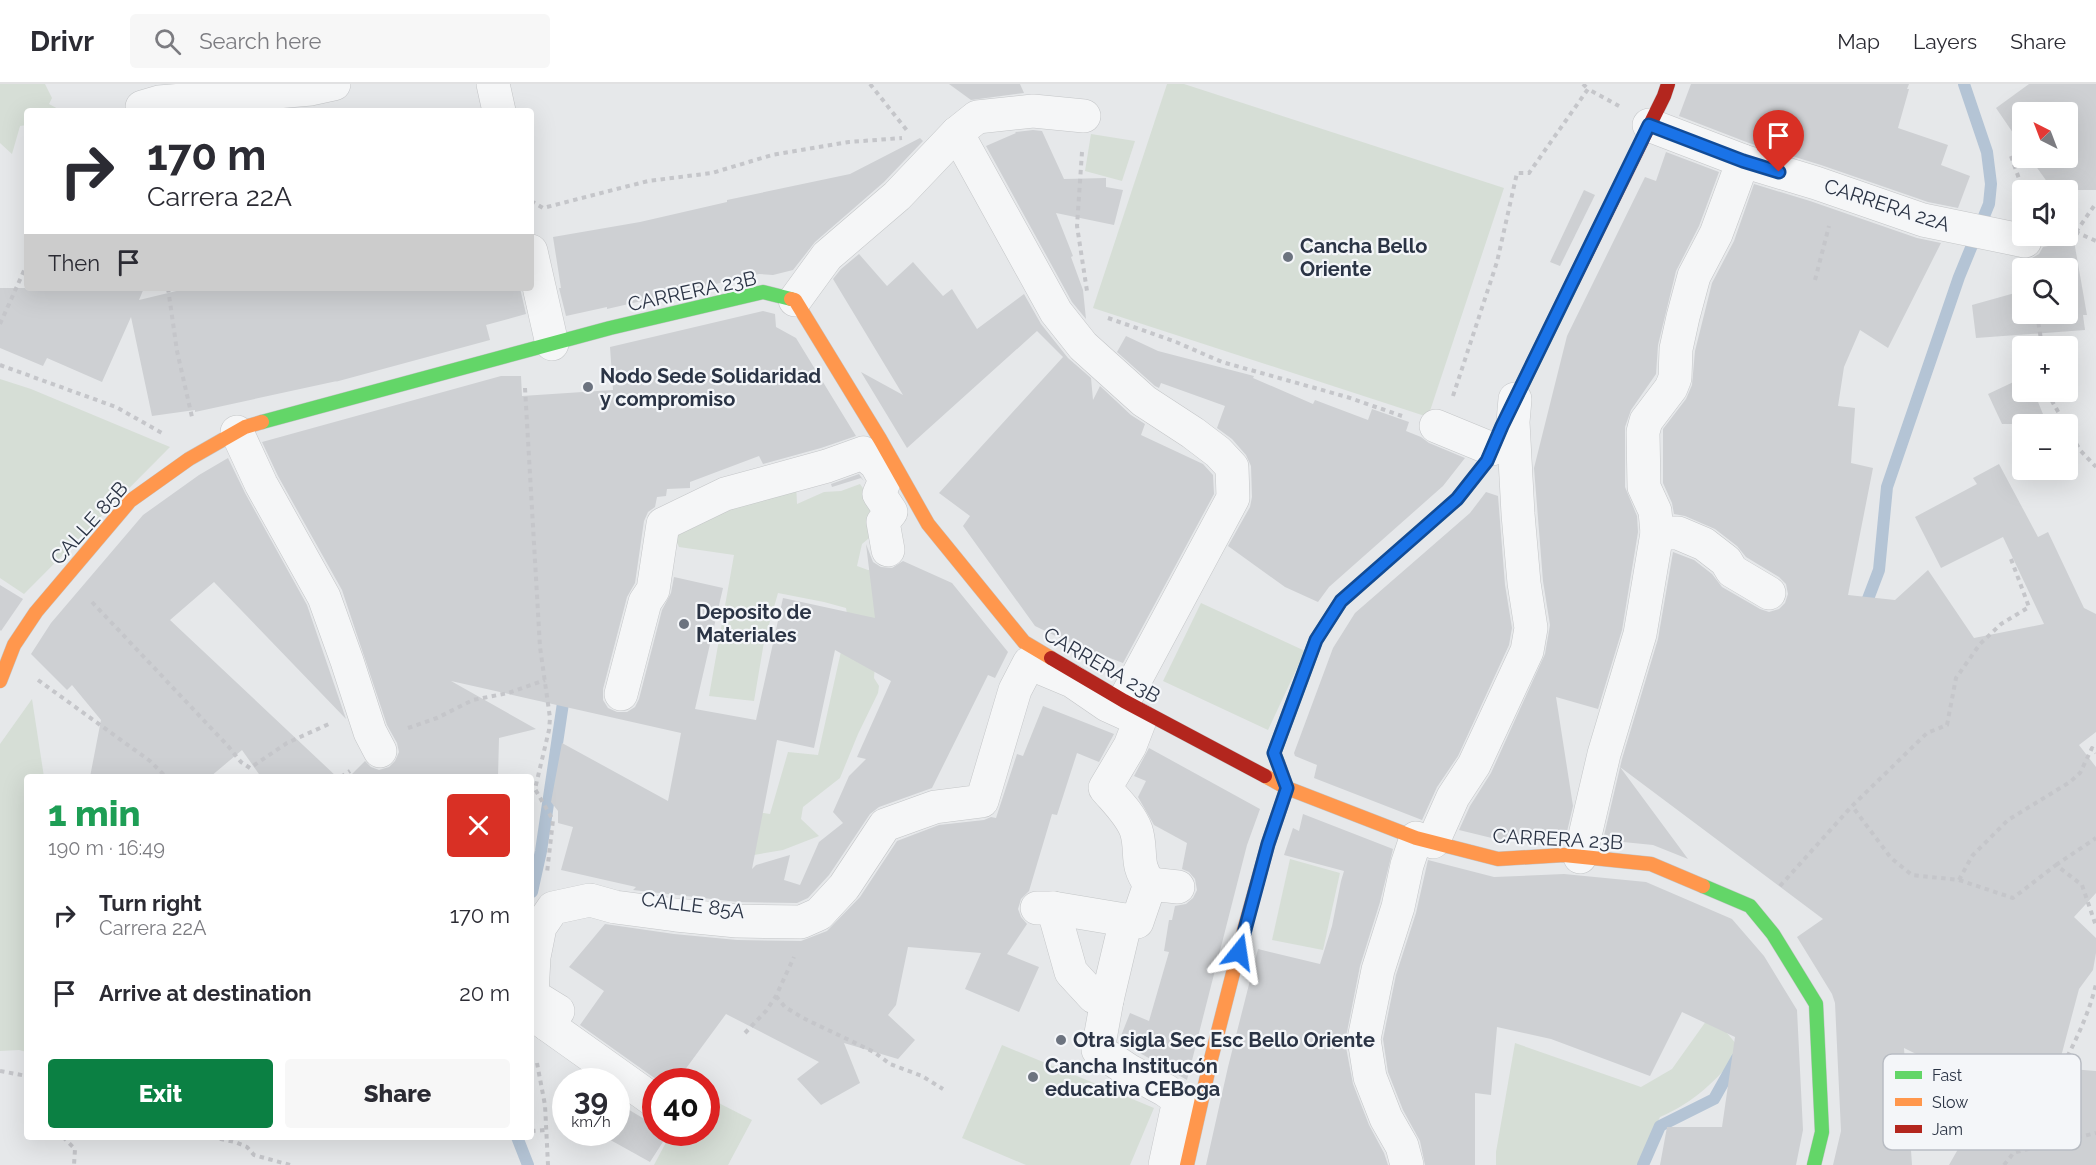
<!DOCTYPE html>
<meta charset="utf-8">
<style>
body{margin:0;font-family:Raleway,sans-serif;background:#f7f7f7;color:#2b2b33;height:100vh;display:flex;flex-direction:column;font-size:22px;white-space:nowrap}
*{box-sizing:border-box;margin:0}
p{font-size:20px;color:#7c7c81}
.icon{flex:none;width:33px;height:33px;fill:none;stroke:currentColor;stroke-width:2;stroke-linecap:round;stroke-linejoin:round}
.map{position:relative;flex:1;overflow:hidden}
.sheet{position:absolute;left:24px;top:690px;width:510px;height:366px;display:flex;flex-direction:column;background:#fff;border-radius:6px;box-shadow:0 6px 24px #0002}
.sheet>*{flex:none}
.top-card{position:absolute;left:24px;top:24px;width:510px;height:183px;border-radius:6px;box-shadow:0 6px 24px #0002;background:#fff;color:#2b2b33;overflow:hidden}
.needle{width:39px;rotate:318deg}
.controls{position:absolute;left:2012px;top:18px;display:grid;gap:12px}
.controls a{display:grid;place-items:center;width:66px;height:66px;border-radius:6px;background:#fff;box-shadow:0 6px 24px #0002;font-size:30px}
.speed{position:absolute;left:552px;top:984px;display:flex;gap:12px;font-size:30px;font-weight:700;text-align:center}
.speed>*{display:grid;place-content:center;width:78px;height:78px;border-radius:50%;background:#fff;box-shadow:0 6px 24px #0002;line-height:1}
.speed small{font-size:15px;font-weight:400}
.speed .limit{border:9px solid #d22;background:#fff;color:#111}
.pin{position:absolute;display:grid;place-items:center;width:51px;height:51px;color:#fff;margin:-62px -26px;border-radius:50% 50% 50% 0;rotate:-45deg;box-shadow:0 0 6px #0007}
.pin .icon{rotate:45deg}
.me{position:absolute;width:66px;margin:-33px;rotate:15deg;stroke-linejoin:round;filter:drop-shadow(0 0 4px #0008)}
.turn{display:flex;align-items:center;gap:21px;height:126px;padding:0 24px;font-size:27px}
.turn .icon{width:78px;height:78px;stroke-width:2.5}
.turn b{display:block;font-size:42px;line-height:51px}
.then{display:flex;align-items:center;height:57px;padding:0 24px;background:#0003;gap:12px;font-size:22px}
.round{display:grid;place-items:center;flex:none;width:63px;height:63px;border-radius:6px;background:#f7f7f7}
.head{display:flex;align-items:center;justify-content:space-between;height:102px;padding:0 24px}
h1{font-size:36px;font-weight:800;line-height:45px;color:#1e9e55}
.cta{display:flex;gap:12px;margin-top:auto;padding:12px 24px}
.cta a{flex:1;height:69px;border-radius:6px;background:#0b8043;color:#fff;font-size:24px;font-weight:800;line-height:69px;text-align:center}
.cta a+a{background:#f7f7f7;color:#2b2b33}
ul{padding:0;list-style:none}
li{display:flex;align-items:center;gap:18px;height:78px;padding:0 24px}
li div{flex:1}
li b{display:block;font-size:22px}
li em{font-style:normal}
header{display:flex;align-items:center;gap:36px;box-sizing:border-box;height:84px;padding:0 30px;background:#fff;border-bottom:2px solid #e1e1e2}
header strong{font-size:28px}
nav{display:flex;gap:33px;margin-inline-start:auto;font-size:21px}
.search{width:420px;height:54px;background:#f7f7f7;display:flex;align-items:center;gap:15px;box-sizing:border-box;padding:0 21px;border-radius:6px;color:#7c7c81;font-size:22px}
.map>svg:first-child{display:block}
</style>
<header>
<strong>Drivr</strong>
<div class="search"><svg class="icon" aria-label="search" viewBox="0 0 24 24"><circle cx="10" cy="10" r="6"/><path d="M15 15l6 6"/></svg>Search here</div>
<nav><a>Map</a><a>Layers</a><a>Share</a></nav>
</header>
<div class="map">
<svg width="2096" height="1081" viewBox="0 0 2096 1081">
<rect width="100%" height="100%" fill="#e6e8ea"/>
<g fill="#d6ded6">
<polygon points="0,0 45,0 52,14 49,20 62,27 27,27 27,41 20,42 12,70 0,59"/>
<polygon points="1167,0 1184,0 1504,104 1428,333 1093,224"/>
<polygon points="1091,50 1135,57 1122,97 1085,87"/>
<polygon points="0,295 31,305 170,363 24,510 0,494"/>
<polygon points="796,398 797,420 824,408 841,407 860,400 877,424 875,449 862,460 857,482 868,486 882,486 874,594 879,602 878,609 858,650 840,694 803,723 801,735 819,752 783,766 754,771 735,725 770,730 788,668 818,671 848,536 846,524 824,518 778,509 764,558 754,617 709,612 734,471 679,463 670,444"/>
<polygon points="1201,519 1305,567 1268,646 1163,597"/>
<polygon points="32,615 44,693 27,693 27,968 19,966 0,967 0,660"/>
<polygon points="1290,775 1340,789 1323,866 1272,856"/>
<path d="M 1709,933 L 1722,943 L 1742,967 C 1715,996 1697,1017 1660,1033 L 1638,1081 L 1496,1081 L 1496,1068 L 1515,959 L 1641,1003 L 1672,985 Z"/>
<polygon points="1002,961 1154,1024 1130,1081 1026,1081 962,1054"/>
<polygon points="707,1013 752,1036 728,1081 654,1081 671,1049 706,1048"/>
</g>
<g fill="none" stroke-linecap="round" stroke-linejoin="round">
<g stroke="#b4c4d5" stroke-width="12">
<polyline points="1863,528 1879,486 1887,403 1959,193 1989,120 1991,100 1987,68 1964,0"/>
<polyline points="532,808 541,767 563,619 562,608"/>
<polyline points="517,1053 528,1081"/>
<polyline points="1643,1081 1660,1042 1714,1015 1737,974"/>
</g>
</g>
<g fill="#ced0d3" fill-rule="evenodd">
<polygon points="949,0 1020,0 1024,9 971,16"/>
<polygon points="1691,0 1909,0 1907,5 1909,5 1898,44 1948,61 1941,81 1970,92 1958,124 1928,118 1821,81 1749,59 1679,32"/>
<polygon points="2029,0 2096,0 2096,106 2053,106 2030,74 2067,74 2067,28 2022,28 2022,62 1996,24"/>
<polygon points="1033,46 1042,47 1064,95 1106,94 1106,103 1123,106 1114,141 1056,129 1073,172 1071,173 1083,206 1086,235 1072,218 986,62 1016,49 1015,48"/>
<polygon points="920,54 923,57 884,98 815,158 793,186 773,191 759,190 607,225 607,223 566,232 559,204 561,204 553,153 640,138 727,118 727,116 850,90"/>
<polygon points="1666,68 1719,88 1699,142 1676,187 1658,261 1656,290 1631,326 1625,343 1625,403 1637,432 1638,448 1622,546 1598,625 1556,613 1573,722 1566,752 1500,756 1459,746 1470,722 1491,689 1545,570 1550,541 1543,497 1534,384 1567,252 1645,93 1656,97"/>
<polygon points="1754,100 1810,117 1917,154 1941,159 1888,264 1860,246 1844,283 1838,322 1855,324 1851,379 1873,384 1848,511 1895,516 1928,486 1974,554 2044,540 2003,453 1941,484 1915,433 1977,400 1973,394 1999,380 2038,453 2048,448 2084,524 2096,530 2096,648 2079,661 2096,683 2096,809 2074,833 2096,854 2096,869 2093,886 2079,905 2058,984 2096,987 2096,1081 1949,1081 1991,1007 1904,964 1912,1081 1833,1081 1841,1047 1835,919 1832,910 1797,853 1823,835 1620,683 1688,775 1653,761 1603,756 1622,675 1658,555 1673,468 1694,476 1712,490 1722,503 1760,525 1769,528 1779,525 1785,519 1788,510 1786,500 1779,493 1746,473 1737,462 1715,445 1685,432 1674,430 1672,419 1663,399 1663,345 1686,315 1692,301 1695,267 1712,199 1734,157"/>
<polygon points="1584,106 1595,111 1560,182 1550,178"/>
<polygon points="2074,157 2087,231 2083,231 2085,246 1976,254 1972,221 2022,207 2022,230 2067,230 2067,184 2033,184 2032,174 2039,170 2043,163"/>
<polygon points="859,170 887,202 913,178 943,212 952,205 977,245 1024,210 1041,240 1068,274 1091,294 1093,316 1100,302 1131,331 1145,340 1141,351 1203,380 1213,391 1214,410 1123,579 1068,558 1035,542 963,442 970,432 939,409 1063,273 1037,247 907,364 861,288 903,311 833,195 841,185"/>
<polygon points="0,204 144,204 139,216 189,204 520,204 526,230 486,241 490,256 335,298 337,297 195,328 195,326 152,332 131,233 102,298 47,274 43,282 0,264"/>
<path d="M 763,227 L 775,230 L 776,243 L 796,254 L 856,352 L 821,364 L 763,380 L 759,372 L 690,398 L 690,404 L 667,405 L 666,412 L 657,413 L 655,423 L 648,428 L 644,437 L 635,499 L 627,513 L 603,605 L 603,616 L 608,624 L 617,628 L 627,628 L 635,623 L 639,615 L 662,526 L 671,509 L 674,493 L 723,504 L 695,625 L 756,636 L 783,514 L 875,534 L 866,460 L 873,478 L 881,483 L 892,484 L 903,477 L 952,499 L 1008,568 L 995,594 L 988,591 L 932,704 L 879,723 L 870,730 L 829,791 L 808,814 L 797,819 L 738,818 L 633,806 L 636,803 L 561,786 L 573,743 L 558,739 L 558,727 L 551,718 L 562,659 L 668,717 L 681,649 L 451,597 L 536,645 L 499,654 L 498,693 L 349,693 L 365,677 L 371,683 L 379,686 L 389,683 L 395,677 L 399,668 L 397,659 L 387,641 L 342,506 L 278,392 L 262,358 L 501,292 L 521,292 L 522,312 L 613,306 L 610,263 ZM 835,566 L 891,597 L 857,673 L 866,675 L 849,692 L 833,728 L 843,739 L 819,758 L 800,801 L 784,796 L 790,771 L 756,781 L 752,785 L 777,656 L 814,664 Z"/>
<polygon points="1126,252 1158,267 1254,292 1253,294 1313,320 1315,316 1368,336 1372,325 1409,338 1406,347 1421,353 1429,359 1465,374 1443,402 1329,503 1318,518 1285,503 1228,462 1250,423 1252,413 1251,382 1246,371 1232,355 1217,344 1225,322 1161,299 1159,304 1155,302 1117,268"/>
<polygon points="2022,294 2022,308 2034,308 2047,340 2002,340 1988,310"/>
<polygon points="228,374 245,409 307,521 346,635 214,498 170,536 337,693 261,693 242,666 210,693 90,693 101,636 72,601 67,606 31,570 51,539 143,431 199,391"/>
<polygon points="859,390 864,397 861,394 832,403 831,400"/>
<polygon points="1486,408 1498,412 1505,501 1512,544 1509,561 1458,672 1437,703 1422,736 1314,694 1317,681 1295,672 1294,669 1333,564 1355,529 1470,429"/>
<polygon points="0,501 23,515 1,547 0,546"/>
<polygon points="1043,622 1114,650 1099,678 1077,669 1057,731 1052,730 1029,807 1021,815 1018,825 1021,833 1027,840 1007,870 1039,883 1019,928 965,905 981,869 908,863 896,921 888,931 915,956 898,975 844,959 860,999 821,1021 797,995 819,978 726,930 676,998 660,998 580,941 604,907 569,883 605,840 674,850 737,856 801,857 827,847 860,813 897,757 939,741 984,736 991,733 996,734 1017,670 1023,672"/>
<polygon points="1149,664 1260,725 1247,761 1187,996 1119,957 1130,929 1149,937 1169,868 1164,867 1169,836 1172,836 1175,822 1186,820 1193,814 1197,806 1195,795 1189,788 1182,785 1187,759 1154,741 1138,713 1146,697 1134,692"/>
<polygon points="1303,730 1393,765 1380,818 1360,882 1345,958 1353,1000 1369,1041 1384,1069 1388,1081 1206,1081 1228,983 1258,865 1320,880 1332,842 1341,797 1344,787 1284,771 1293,744 1299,747"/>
<polygon points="1428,776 1494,793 1564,790 1646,798 1732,835 1764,872 1797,926 1803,1046 1796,1081 1660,1081 1667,1043 1722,1043 1735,953 1682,928 1650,992 1551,955 1497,943 1491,1011 1475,1009 1475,1081 1425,1081 1420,1057 1403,1026 1388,988 1383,955 1396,891 1416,829"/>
<polygon points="580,987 595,998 573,998"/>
<polygon points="566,1011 566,1032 557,1027"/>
<polygon points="616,1018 656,1042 656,1048 668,1050 650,1078 596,1048 616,1048"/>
</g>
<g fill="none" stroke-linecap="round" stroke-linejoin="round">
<defs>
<g id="street">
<polyline points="493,0 499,27"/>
<polyline points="142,23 159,18 311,5 334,0"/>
<polyline points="1649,41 1743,77 1816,99 1923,136 2025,157"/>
<polyline points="957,49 1056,228 1083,262 1144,317 1193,349 1218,368 1232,383 1233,414 1124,617"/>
<polyline points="531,167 552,260"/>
<polyline points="795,216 827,172 897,112 957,49 977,33 1033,27 1084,32"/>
<polyline points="1436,342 1492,365"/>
<polyline points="237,348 261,400 324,513 347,577 370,648 380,667"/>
<polyline points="1657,449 1655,427 1644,403 1643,348 1646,337 1671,304 1675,294 1676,265 1683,233 1694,192 1716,150 1743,77"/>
<polyline points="621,610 645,518 653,506 663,440 725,410 827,382 863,369 876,380 885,396 879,410 891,428 883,438 888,466"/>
<polyline points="1433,758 1453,713 1474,681 1527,567 1531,544 1524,499 1518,430 1513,338 1515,315"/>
<polyline points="1580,773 1604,670 1640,550 1657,449 1678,449 1704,460 1726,477 1732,487 1769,509"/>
<polyline points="1037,824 1053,824 1137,838 1150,800 1178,803"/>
<polyline points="1053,824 1071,888 1094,913 1107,916 1126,836"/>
<polyline points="1107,916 1098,966 1128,986 1165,1006 1179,1016 1165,1081"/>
<polyline points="531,929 656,1018"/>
<path d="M 548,941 L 558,927 L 532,911 L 534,873 L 540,843 L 553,824 L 590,816 L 615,823 L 676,831 L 737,837 L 801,838 L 819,830 L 844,803 L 885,741 L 935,723 L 982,717 L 1015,606 L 1029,579 L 1072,597 L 1107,621 L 1140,636 L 1130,662 L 1105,704 C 1116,717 1130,730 1136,746 C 1143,767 1134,780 1150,800"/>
<polyline points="1407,1081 1402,1062 1386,1034 1370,993 1364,955 1378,886 1398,823 1407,781 1416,754"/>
</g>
<g id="fast">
<polyline points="262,338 610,244 763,208 791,215"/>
<polyline points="1278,679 1274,669 1316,556 1341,517 1457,415 1487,377 1502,342 1573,197"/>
<polyline points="1703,802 1750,822 1773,850 1816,920 1822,1048 1814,1081"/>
</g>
<g id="slow">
<polyline points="791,215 795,216 880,355 928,440 1024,558 1051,574"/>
<polyline points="0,597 14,561 36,528 130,417 189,375 245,343 262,338"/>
<polyline points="1265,692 1287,704 1416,754 1498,775 1564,771 1651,780 1703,802"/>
<polyline points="1187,1081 1210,979 1244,846 1268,760 1287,704 1278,679"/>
</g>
<g id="jam">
<polyline points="1573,197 1664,12 1668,0"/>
<polyline points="1051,574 1124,617 1265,692"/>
</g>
</defs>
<use href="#street" stroke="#c4c6c8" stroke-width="34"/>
<use href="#fast" stroke="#c4c6c8" stroke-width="15"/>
<use href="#slow" stroke="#c4c6c8" stroke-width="15"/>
<use href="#jam" stroke="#c4c6c8" stroke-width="15"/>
<g stroke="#c5c6ca" stroke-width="4" stroke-dasharray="4.5 4.5" stroke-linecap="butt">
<polyline points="870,0 909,49"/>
<polyline points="1583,0 1588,5"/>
<polyline points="1082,68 1077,142 1087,207"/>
<polyline points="2011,72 2023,106"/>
<polyline points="531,117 543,124 648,97 712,89 772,71 849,58 902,54"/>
<polyline points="2067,144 2096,157"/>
<polyline points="2076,148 2096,119"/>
<polyline points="1815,196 1829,142"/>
<polyline points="168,204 177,267 192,333"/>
<polyline points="2037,230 2042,262"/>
<polyline points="1108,234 1176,258 1222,278 1347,313 1402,332"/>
<polyline points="0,240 27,180"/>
<polyline points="0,281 116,323 162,349"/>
<polyline points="525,304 540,563 550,634 549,646 535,705 553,736 547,789"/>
<polyline points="2048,308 2052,317 2065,340"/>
<polyline points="1453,312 1497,178 1517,89 1529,89 1588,5 1619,22"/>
<polyline points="2067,344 2080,366 2096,383"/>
<polyline points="2011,475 2029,523 2001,540 1980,560 1956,594 1947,641 1927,649 1852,722 1891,774 1912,791 1959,796 2013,814 2056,781 2082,801 2096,842"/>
<polyline points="92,518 228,662 241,678 250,684 287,659 331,639"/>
<polyline points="38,596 150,677 166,693"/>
<polyline points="408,644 437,634 473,616 508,609 545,596"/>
<polyline points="341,693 350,687"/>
<polyline points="2056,781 2096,754"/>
<polyline points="1959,796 1972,772 2008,736 2070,698 2080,689 2092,664 2096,669"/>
<polyline points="1780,802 1852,722"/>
<polyline points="776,912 785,923 803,934 874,968 890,980 922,992 943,1005"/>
<polyline points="745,949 766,927 776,912 794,873"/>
<polyline points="537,979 545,1021 548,1081"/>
<polyline points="0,987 27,992"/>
<polyline points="531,1047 546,1046"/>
<polyline points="63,1053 75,1065 74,1081"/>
<polyline points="211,1053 235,1058 247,1063 254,1071 290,1081"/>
<polyline points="2016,1068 2096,1049"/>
<path d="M 2004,1081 C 2026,1055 2041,1024 2056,994 C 2072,964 2088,934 2096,900"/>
</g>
<use href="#street" stroke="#f5f6f7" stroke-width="33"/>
<use href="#fast" stroke="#63d668" stroke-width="14"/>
<use href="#slow" stroke="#ff974d" stroke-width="14"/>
<use href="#jam" stroke="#b3261e" stroke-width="14"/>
</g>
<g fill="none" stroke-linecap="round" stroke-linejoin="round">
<defs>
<polyline id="route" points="1239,868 1268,760 1287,704 1274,669 1316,556 1341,517 1457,415 1487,377 1502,342 1649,41 1743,77 1779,88"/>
</defs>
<use href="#route" stroke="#114b97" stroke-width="15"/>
<use href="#route" stroke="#1a73e8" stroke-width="10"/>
</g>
<g fill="#6c737f" stroke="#f4f6f9" stroke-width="2">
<circle cx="1288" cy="173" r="6"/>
<circle cx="588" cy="303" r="6"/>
<circle cx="684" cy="540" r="6"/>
<circle cx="1061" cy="956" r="6"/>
<circle cx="1033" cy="993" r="6"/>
</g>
<g text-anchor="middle" stroke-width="4.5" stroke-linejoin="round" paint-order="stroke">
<g font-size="20" fill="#2b3445" stroke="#f4f6f9">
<text transform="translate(1887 121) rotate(18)" y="7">CARRERA 22A</text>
<text transform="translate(692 207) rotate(-12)" y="7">CARRERA 23B</text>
<text transform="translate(89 439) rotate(-48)" y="7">CALLE 85B</text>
<text transform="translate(1102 581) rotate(30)" y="7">CARRERA 23B</text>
<text transform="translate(1558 755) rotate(3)" y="7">CARRERA 23B</text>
<text transform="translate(693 821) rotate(7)" y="7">CALLE 85A</text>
</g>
<g font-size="20" font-weight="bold" fill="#2b3445" stroke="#f4f6f9" text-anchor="start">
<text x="1300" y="169">Cancha Bello<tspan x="1300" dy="23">Oriente</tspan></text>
<text x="600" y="299">Nodo Sede Solidaridad<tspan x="600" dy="23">y compromiso</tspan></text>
<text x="696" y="535">Deposito de<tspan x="696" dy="23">Materiales</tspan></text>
<text x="1073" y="963">Otra sigla Sec Esc Bello Oriente</text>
<text x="1045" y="989">Cancha Institucón<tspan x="1045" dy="23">educativa CEBoga</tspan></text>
</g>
</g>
<rect x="1883" y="970" width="198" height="96" rx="9" fill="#f4f6f9" stroke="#b8bcc3" stroke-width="1.5"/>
<rect x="1895" y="987" width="27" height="8" fill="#63d668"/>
<rect x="1895" y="1014" width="27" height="8" fill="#ff974d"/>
<rect x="1895" y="1041" width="27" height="8" fill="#b3261e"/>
<g font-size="16" fill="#2b3445">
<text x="1932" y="997">Fast</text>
<text x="1932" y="1024">Slow</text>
<text x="1932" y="1051">Jam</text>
</g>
</svg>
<div class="controls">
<a><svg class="needle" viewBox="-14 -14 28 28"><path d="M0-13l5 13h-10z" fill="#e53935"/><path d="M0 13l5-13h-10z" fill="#7c7c81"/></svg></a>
<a><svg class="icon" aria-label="sound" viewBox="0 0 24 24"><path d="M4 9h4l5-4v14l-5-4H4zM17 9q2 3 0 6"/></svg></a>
<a><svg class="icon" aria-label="search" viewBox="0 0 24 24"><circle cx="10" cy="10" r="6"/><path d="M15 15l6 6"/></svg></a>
<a>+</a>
<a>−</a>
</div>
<div class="speed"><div>39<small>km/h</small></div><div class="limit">40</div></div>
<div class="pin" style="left:1779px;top:88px;background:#d93025"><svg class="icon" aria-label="arrive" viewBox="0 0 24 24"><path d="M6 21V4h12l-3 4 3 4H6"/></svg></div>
<svg class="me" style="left:1239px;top:868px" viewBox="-20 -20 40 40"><path d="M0-17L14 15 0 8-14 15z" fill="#1a73e8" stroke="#fff" stroke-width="4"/></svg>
<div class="top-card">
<div class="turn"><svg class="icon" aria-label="right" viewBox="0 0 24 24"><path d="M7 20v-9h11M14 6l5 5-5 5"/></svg><div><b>170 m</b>Carrera 22A</div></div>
<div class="then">Then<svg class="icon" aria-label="arrive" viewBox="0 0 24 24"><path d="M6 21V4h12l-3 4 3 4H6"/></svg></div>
</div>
<section class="sheet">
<div class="head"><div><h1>1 min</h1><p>190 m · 16:49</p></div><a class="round" style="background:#d93025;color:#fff"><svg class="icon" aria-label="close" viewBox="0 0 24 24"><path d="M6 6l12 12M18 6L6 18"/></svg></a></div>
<ul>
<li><svg class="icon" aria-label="right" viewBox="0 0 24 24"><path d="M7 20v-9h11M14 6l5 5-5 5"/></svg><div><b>Turn right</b><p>Carrera 22A</p></div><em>170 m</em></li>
<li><svg class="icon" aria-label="arrive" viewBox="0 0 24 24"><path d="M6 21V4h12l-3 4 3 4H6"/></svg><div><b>Arrive at destination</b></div><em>20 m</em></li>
</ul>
<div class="cta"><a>Exit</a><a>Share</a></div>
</section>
</div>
